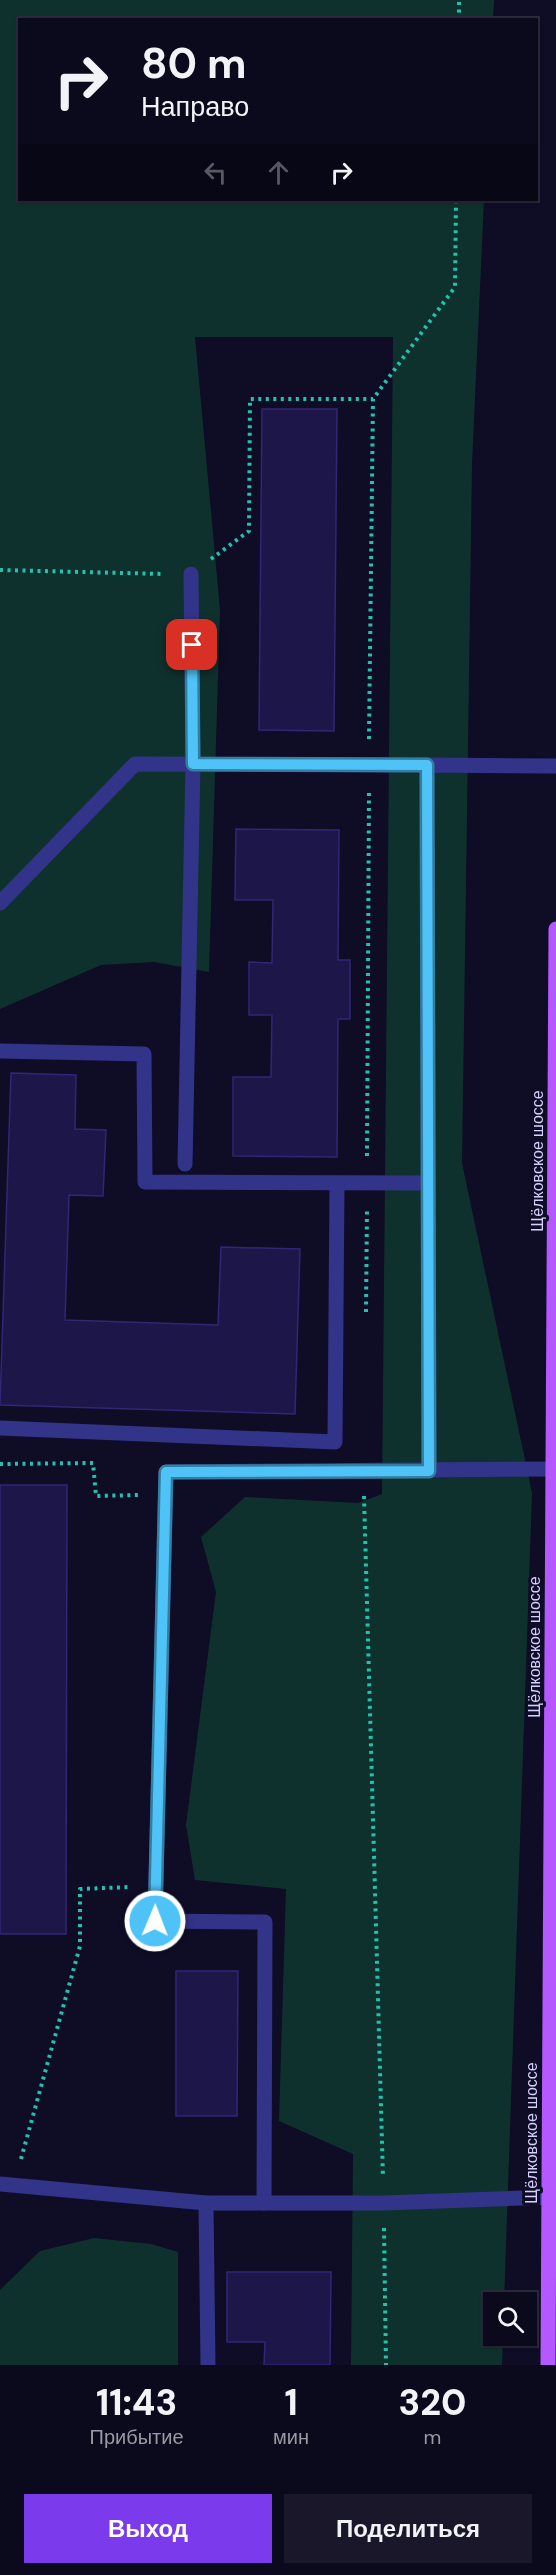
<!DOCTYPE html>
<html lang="ru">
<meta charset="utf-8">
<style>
body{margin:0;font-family:"DM Sans",sans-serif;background:#191729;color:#f1f3f6;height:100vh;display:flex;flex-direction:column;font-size:22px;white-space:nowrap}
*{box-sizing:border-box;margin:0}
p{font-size:20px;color:#9a9aa3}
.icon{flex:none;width:33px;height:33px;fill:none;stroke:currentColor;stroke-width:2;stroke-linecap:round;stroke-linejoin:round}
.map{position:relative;height:2365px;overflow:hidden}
.side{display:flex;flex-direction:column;background:#0b091c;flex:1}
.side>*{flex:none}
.hud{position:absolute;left:18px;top:18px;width:520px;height:183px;border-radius:0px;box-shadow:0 2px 4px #0004,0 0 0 2px #2b2a3b;background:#0b091c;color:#f1f3f6;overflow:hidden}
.fabs{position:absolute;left:483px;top:2292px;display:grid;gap:12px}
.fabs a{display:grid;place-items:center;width:54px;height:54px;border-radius:0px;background:#0b091c;box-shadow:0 2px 4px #0004,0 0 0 2px #2b2a3b;font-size:30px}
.pin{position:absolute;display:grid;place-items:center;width:51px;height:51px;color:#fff;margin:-26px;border-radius:12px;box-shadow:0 3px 9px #0006}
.me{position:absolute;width:66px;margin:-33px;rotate:1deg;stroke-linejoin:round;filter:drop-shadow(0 0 4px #0008)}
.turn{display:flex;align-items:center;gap:21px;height:126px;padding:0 24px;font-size:27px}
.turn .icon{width:78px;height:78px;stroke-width:2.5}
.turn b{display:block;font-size:42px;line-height:51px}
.lanes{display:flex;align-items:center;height:57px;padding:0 24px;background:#0003;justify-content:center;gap:30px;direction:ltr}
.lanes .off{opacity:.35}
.eta{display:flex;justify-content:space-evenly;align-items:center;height:102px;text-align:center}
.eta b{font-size:36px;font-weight:800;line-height:42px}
.cta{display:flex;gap:12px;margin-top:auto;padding:12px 24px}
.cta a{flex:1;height:69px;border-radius:0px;background:#7c3aed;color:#fff;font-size:24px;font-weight:800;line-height:69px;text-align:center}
.cta a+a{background:#191729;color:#f1f3f6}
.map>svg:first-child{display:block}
</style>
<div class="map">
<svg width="556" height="2365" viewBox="0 0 556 2365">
<rect width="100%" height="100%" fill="#0f0c26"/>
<g fill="#0f312d">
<polygon points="0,0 494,0 493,20 20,20 20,200 484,200 472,464 462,1163 532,1493 504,2302 494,2302 494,2336 503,2336 502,2365 351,2365 353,2154 279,2121 286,1889 195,1880 186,1825 216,1592 201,1537 245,1497 358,1503 382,1494 393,337 195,337 220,610 209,972 154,962 101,965 0,1009"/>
<polygon points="94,2238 151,2244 178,2252 178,2365 0,2365 0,2290 40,2251"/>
</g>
<g fill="#1d1649" stroke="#312677" stroke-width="1.5">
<polygon points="262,409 337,409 334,731 259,730"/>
<polygon points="236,829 339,830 338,960 350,960 350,1019 338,1019 337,1157 233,1156 233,1077 271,1077 272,1015 249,1015 249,962 272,963 273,900 235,900"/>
<polygon points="11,1073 76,1075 75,1129 106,1130 103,1196 69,1195 65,1320 218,1325 221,1247 300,1249 295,1414 0,1405"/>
<polygon points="0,1485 67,1485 66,1934 0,1934"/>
<polygon points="176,1971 238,1971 237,2116 176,2116"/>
<polygon points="227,2272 331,2272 330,2365 264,2365 265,2342 227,2342"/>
</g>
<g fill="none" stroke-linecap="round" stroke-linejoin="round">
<g stroke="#22c2af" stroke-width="4" stroke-dasharray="3 4.5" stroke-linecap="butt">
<polyline points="459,20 459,0"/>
<polyline points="211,559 249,531 250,399 373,399"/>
<polyline points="0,570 164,574"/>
<polyline points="369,739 373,399 455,287 456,200"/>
<polyline points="367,1156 369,791"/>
<polyline points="366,1312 367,1208"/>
<polyline points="0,1464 93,1463 96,1496 139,1495"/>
<polyline points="364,1496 383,2178"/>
<polyline points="21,2159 80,1946 80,1889 130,1887"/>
<polyline points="384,2228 386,2365"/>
</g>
<g stroke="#32348a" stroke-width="15">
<polyline points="0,903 135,764 427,765"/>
<polyline points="0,1051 144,1054 145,1182 428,1183"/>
<polyline points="185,1164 193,764 191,574"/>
<polyline points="0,1428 335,1442 337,1184"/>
<polyline points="429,1471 427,765 556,766"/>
<polyline points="0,2184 206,2203 384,2203 549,2197"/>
<polyline points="206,2203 208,2365"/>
<polyline points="264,2203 265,1922 155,1921 166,1472 553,1469"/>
</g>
<polyline stroke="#b658ff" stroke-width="15" points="548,2365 556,929"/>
</g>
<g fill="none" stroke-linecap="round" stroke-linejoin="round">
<defs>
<polyline id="route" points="155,1921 166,1472 429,1471 427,765 193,764 192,645"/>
</defs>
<use href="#route" stroke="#337fa1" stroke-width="15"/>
<use href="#route" stroke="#4fc3f7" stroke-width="10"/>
</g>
<g text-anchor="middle" stroke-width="6" stroke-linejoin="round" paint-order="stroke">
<g font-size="16" fill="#d4d1ff" stroke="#0f0c26">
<text transform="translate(537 1161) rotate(-90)" y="6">Щёлковское шоссе</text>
<text transform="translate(534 1647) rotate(-90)" y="6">Щёлковское шоссе</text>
<text transform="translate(531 2133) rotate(-90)" y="6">Щёлковское шоссе</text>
</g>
</g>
</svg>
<div class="fabs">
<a><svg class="icon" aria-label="search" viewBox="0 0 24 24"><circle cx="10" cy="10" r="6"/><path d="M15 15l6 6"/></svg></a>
</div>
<div class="pin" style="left:192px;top:645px;background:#d93025"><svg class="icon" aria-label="arrive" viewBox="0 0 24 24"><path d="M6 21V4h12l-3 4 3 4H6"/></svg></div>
<svg class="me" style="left:155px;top:1921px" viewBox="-20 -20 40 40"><circle r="17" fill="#4fc3f7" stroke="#fff" stroke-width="3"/><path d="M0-11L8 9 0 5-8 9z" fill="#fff"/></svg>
<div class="hud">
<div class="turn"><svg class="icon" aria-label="right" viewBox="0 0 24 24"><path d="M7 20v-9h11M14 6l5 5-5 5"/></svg><div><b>80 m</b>Направо</div></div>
<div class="lanes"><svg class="icon off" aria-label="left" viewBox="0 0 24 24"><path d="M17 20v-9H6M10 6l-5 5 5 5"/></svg><svg class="icon off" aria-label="ahead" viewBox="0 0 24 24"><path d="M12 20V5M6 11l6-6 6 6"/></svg><svg class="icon" aria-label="right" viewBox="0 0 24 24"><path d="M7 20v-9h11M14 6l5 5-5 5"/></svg></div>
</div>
</div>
<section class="side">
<div class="eta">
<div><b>11:43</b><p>Прибытие</p></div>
<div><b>1</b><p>мин</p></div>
<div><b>320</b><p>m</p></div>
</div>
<div class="cta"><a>Выход</a><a>Поделиться</a></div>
</section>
